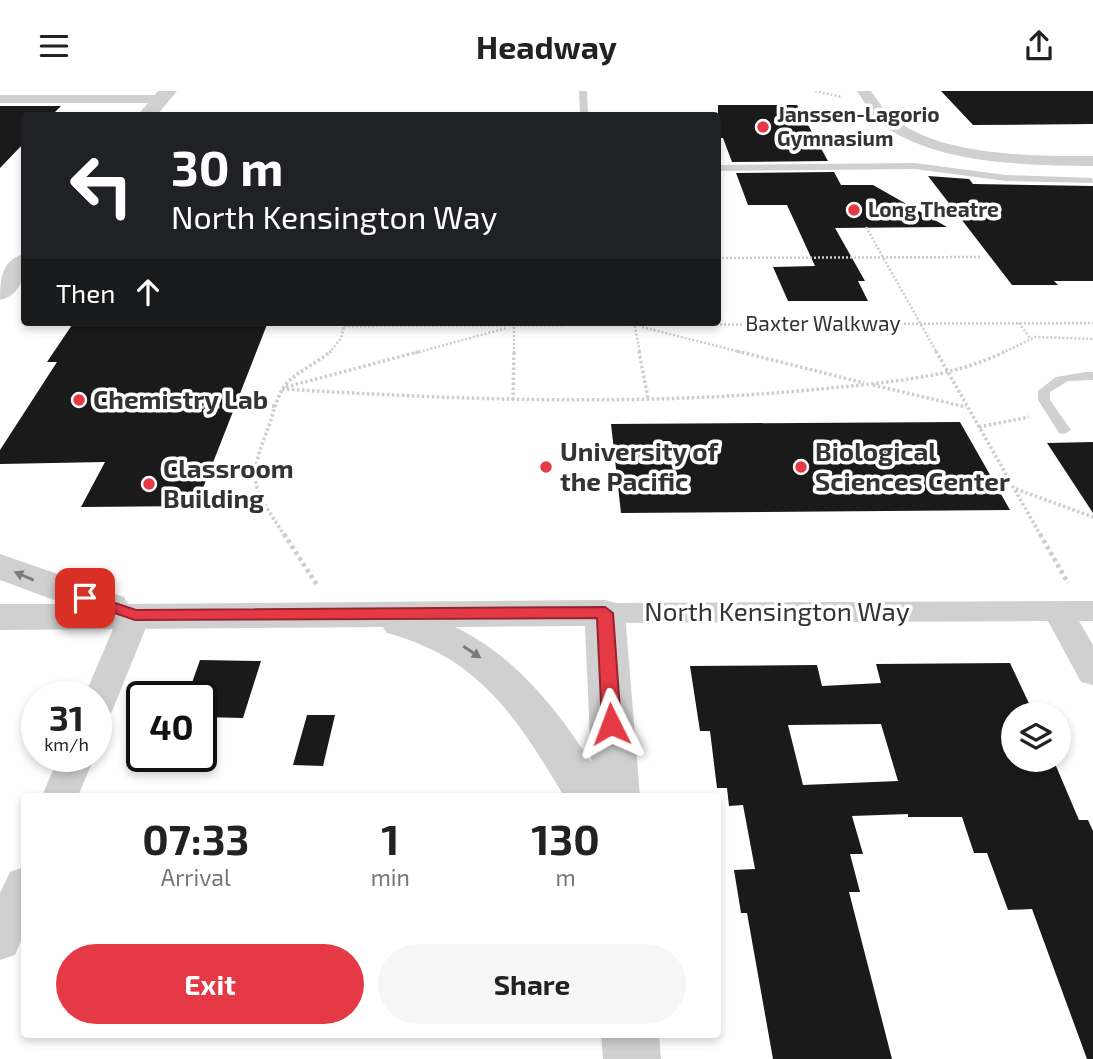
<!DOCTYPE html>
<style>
body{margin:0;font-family:"Exo 2",sans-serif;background:#f6f6f6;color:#222;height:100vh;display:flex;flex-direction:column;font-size:26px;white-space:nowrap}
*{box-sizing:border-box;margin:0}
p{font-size:23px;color:#767676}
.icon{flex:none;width:38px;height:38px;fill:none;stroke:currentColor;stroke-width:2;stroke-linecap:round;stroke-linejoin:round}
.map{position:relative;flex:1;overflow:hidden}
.sheet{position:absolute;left:21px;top:702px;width:700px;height:245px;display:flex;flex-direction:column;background:#fff;border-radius:7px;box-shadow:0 4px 10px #0003}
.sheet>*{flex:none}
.banner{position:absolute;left:21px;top:21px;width:700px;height:214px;border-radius:7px;box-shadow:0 4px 10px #0003;background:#202124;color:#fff;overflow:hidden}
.buttons{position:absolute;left:1001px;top:611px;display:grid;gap:14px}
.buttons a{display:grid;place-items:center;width:70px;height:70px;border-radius:50%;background:#fff;box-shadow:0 4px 10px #0003;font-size:35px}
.speed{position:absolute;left:21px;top:590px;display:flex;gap:14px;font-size:35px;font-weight:700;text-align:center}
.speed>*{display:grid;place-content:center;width:91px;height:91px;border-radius:50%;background:#fff;box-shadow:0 4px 10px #0003;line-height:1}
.speed small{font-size:18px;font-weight:400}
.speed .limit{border:4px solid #111;border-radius:10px;background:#fff;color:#111}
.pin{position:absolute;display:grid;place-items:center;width:60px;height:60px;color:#fff;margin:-30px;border-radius:14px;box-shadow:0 4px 10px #0006}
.me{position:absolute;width:77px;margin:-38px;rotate:357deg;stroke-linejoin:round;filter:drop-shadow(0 0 5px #0008)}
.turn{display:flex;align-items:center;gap:24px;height:147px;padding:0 35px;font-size:32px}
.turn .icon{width:91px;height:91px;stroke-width:2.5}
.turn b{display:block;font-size:49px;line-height:60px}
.then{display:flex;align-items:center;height:66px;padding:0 35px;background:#0003;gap:14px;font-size:26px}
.eta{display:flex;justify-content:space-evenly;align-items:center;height:119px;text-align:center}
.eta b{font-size:42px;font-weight:700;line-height:49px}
.action{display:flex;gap:14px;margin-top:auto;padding:14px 35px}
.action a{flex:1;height:80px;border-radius:42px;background:#e63946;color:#fff;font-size:28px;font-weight:700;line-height:80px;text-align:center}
.action a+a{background:#f6f6f6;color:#222}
header{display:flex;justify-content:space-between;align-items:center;height:91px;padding:0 35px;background:#fff;font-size:32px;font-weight:700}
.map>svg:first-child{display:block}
</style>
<header><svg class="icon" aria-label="menu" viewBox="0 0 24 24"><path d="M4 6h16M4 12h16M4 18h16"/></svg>Headway<svg class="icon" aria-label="share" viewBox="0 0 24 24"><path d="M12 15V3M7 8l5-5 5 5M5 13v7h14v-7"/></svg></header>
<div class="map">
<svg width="1093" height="968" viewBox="0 0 1093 968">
<rect width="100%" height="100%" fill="#fff"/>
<g fill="#1a1a1a" fill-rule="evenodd">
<polygon points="941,0 1093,0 1093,33 973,34"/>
<polygon points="718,14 797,14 828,70 732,71 723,47 718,47"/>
<polygon points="0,15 61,15 52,24 24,24 24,52 0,77"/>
<polygon points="834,81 841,94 873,94 947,136 835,137 865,190 858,190 868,210 788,210 773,176 815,175 787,114 748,114 736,82"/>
<polygon points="928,85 969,88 973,93 1093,95 1093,190 1054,190 1058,194 1012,194"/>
<polygon points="74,231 268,231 196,415 81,416 105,371 0,373 0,359 57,271 47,271"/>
<polygon points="960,331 1010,419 621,422 611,333"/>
<polygon points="1093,351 1093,422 1047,352"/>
<polygon points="200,569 261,570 243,627 201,626 201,606 187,606"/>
<path d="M 1010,572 L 1034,623 L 1013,623 L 1013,668 L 1053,668 L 1079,729 L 1088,729 L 1093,740 L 1093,968 L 1087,968 L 1032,818 L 1008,819 L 987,762 L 974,762 L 962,726 L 908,726 L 908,723 L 852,725 L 863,763 L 850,763 L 860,801 L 849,801 L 892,968 L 773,968 L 747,822 L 741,822 L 734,779 L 755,778 L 743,714 L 729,715 L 727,697 L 717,697 L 710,640 L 700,640 L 690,575 L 817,574 L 822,595 L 881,592 L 876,573 ZM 881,633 L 898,690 L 803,694 L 788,634 Z"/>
<polygon points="307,624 335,624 323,675 293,674"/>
</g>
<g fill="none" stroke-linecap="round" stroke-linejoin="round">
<g stroke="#cdcdcd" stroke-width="2.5" stroke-dasharray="2 2" stroke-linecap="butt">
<polyline points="815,0 842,6"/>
<polyline points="866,136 937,262"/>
<polyline points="718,167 982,166"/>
<polyline points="634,231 640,262"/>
<polyline points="1019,232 1030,247"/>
<polyline points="344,235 1093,232"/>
<polyline points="642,236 744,262"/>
<polyline points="329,262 341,247 344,235 340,231"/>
<polyline points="415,262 507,237"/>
<polyline points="514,262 514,231"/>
<polyline points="1002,262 1035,246 1093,248"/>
</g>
<g stroke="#cdcdcd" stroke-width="3.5" stroke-dasharray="2.5 2.5" stroke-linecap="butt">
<polyline points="639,260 648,308"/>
<polyline points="737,260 864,292"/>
<polyline points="936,260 1041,445"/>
<polyline points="873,294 966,316"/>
<polyline points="286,296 421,260"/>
<path d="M 282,298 C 464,309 647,316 830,297 C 888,291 953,287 1006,260"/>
<polyline points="513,309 514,260"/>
<polyline points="122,317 276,315"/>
<polyline points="979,336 1029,326"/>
<polyline points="1016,398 1093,426"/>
<path d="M 285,445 C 250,392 247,392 270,332 C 274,319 278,302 287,292 C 300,279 317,272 331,260"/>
</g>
<g stroke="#cdcdcd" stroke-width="4.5" stroke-dasharray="3.5 3.5" stroke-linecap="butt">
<polyline points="284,443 317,494"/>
<polyline points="1040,443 1068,492"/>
</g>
<g fill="#d0d0d0" fill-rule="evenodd">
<polygon points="579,0 587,0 588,24 580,24"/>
<polygon points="915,72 1006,84 1092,87 1093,92 1006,90 915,78 718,80 718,74"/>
<polygon points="1086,281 1093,281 1093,289 1068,290 1050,301 1050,309 1071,339 1064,343 1059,342 1038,309 1038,300 1056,286"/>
</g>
<g fill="#d0d0d0" fill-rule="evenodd">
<path d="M 857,0 L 871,0 C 877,9 883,18 891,25 C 938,66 1034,65 1093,65 L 1093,75 C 1028,74 938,74 883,34 C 872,26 865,12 857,0 Z"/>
<polygon points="0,4 161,4 168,8 161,12 0,12"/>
<polygon points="1093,510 1093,530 1079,530 1093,554 1093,594 1081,591 1048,530 605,532 594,529 590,522 594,515 605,512"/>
<polygon points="135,514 146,517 151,524 113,618 108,626 96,630 96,606 84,606 119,524 124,517"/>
<polygon points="59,665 95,665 78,705 42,705"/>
<polygon points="24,776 24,842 15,864 0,869 0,802 10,781"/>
</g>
<g fill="#d0d0d0" fill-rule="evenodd">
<polygon points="158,0 177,0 157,24 138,24"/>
<path d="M 24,163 C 26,183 22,204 0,209 C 0,189 1,169 24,163 Z"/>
<path d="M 0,463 L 124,506 L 128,513 L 605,509 L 619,513 L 625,522 L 640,705 L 564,705 C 517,627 480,567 387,542 L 383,536 L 0,539 L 0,513 L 65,513 L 0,489 ZM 585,535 L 591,671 C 555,616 515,565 455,536 Z"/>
<polygon points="601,943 659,943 661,968 603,968"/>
</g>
</g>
<defs><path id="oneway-solid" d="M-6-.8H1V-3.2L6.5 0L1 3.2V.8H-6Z" transform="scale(1.75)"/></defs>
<g fill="#7a7a7a">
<use href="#oneway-solid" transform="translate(24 485) rotate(-157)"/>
<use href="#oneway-solid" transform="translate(472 561) rotate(33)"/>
</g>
<polygon fill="#e63946" stroke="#96252e" stroke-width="2" points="85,502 136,519 605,516 613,522 621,633 618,637 605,637 602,633 597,527 135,529 79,510 77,507"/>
<g fill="#e63946" stroke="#fff" stroke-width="2.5">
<circle cx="763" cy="36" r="7"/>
<circle cx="854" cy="119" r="7"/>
<circle cx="79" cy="309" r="7"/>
<circle cx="546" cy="376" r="7"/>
<circle cx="801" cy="376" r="7"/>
<circle cx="149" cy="393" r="7"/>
</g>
<g text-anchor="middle" stroke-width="7" stroke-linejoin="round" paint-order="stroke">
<g font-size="21" font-weight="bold" fill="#333" stroke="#fff" text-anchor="start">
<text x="777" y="31">Janssen-Lagorio<tspan x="777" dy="24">Gymnasium</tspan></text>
<text x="868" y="126">Long Theatre</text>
</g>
<g font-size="21" fill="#333" stroke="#fff">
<text x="823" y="240">Baxter Walkway</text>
</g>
<g font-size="26" font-weight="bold" fill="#333" stroke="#fff" text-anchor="start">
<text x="93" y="318">Chemistry Lab</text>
<text x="560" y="370">University of<tspan x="560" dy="30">the Pacific</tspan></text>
<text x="815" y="370">Biological<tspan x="815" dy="30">Sciences Center</tspan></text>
<text x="163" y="387">Classroom<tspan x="163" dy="30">Building</tspan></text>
</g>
<g font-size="26" fill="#333" stroke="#fff">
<text x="777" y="530">North Kensington Way</text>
</g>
</g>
</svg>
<div class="buttons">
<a><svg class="icon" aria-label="layers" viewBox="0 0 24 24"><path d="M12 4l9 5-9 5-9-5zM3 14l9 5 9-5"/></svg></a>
</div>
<div class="speed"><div>31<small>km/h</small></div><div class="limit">40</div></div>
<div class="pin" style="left:85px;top:507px;background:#d93025"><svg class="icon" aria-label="arrive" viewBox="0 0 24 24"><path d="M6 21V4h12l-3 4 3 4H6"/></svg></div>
<svg class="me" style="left:611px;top:633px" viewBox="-20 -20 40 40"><path d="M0-17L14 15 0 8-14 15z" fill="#e63946" stroke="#fff" stroke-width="4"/></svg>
<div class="banner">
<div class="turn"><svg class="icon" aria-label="left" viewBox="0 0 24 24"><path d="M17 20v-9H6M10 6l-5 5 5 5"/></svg><div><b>30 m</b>North Kensington Way</div></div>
<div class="then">Then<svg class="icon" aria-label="ahead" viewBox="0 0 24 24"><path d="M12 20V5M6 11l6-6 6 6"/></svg></div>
</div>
<section class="sheet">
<div class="eta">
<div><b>07:33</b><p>Arrival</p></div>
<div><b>1</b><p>min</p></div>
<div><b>130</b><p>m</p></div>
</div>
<div class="action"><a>Exit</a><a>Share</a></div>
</section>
</div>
